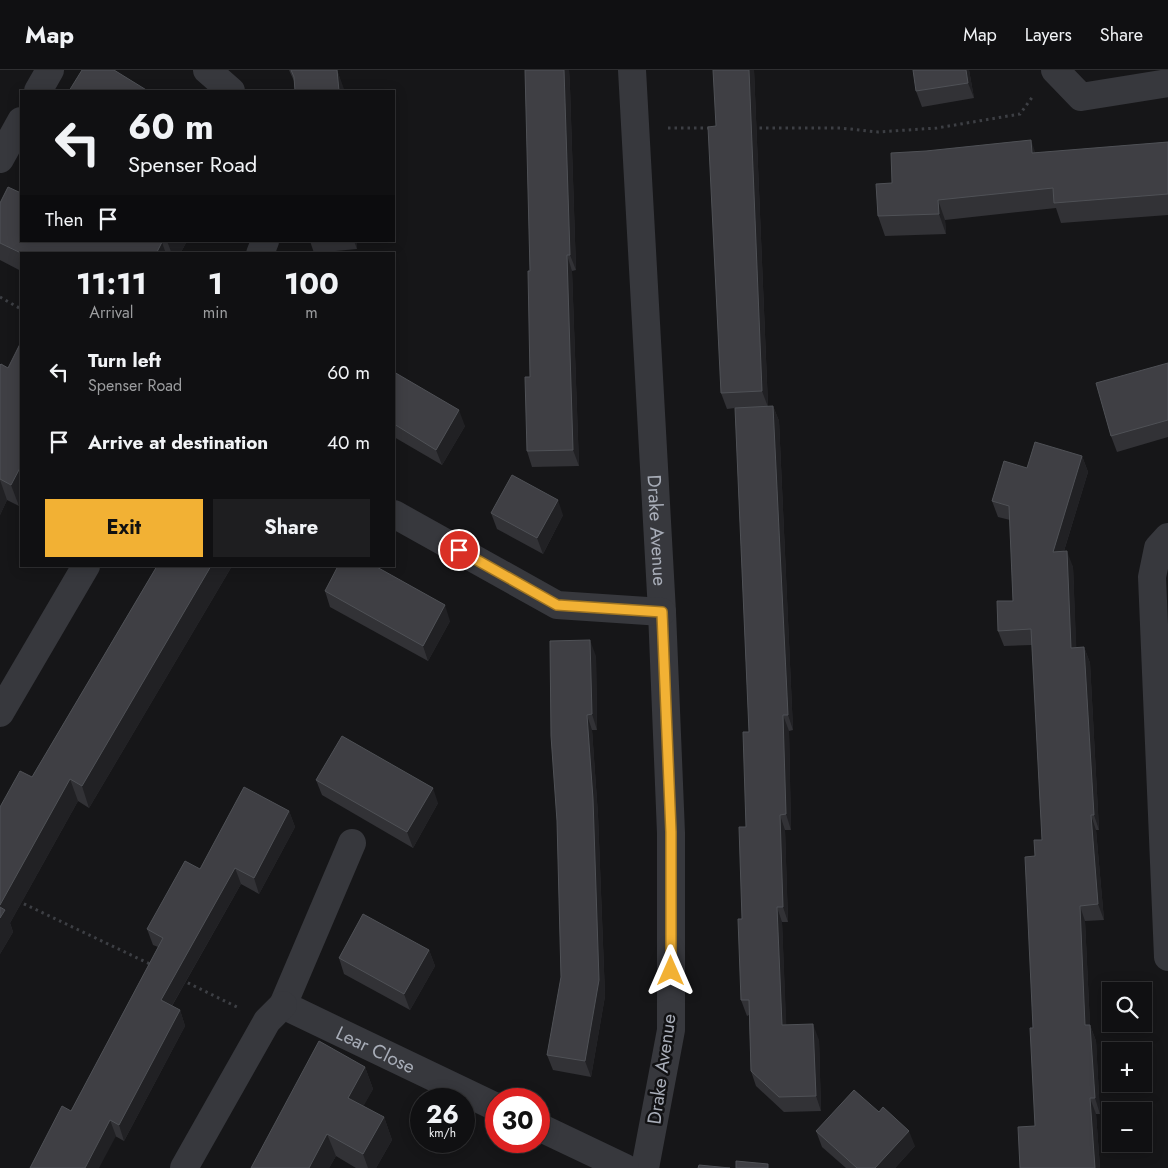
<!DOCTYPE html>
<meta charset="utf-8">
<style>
body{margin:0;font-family:Jost,sans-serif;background:#1e1e20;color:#f1f3f6;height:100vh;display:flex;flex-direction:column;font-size:19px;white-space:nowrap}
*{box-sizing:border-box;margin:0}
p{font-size:16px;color:#9c9d9f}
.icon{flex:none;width:28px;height:28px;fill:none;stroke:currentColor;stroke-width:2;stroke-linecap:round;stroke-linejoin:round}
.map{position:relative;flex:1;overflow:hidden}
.details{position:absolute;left:20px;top:182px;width:375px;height:315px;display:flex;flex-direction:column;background:#101012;border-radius:0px;box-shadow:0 2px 12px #0003,0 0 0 1px #303032}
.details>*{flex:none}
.banner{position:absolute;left:20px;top:20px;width:375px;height:152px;border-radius:0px;box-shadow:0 2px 12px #0003,0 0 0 1px #303032;background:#101012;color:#f1f3f6;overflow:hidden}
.buttons{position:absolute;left:1102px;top:912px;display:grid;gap:10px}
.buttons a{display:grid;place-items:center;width:50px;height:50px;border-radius:0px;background:#101012;box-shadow:0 2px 12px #0003,0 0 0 1px #303032;font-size:25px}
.speed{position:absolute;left:410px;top:1018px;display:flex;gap:10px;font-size:25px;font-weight:700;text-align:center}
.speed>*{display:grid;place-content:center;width:65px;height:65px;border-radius:50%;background:#101012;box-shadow:0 2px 12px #0003,0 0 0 1px #303032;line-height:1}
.speed small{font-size:12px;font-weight:400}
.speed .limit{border:8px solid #d22;background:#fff;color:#111}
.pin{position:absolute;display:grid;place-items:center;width:42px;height:42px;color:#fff;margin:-21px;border:2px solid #fff;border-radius:50%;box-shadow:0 1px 5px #0007}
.me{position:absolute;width:55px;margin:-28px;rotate:0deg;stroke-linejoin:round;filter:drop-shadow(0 0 4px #0008)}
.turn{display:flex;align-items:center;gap:18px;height:105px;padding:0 25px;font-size:22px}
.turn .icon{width:65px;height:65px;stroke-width:2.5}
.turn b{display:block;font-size:35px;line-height:42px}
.then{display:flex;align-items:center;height:48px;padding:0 25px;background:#0003;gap:10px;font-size:19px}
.eta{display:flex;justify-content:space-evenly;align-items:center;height:85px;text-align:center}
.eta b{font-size:30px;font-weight:700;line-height:35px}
.primary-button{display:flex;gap:10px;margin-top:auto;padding:10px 25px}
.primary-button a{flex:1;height:58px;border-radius:0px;background:#f2b134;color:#111;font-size:20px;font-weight:700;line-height:58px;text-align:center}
.primary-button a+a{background:#1e1e20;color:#f1f3f6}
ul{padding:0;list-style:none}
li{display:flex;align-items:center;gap:15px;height:70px;padding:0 25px}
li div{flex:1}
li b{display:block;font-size:19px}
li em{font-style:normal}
header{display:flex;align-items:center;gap:30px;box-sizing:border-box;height:70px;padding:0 25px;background:#101012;border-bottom:1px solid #303032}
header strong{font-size:24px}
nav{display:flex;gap:28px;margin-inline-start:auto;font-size:18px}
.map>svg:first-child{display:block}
</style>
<header>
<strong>Map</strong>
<nav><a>Map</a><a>Layers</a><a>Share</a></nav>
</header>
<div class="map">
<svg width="1168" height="1098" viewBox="0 0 1168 1098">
<rect width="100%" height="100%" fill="#161618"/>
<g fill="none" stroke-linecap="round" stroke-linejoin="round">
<g stroke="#3d3f44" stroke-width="3" stroke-dasharray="2.5 4" stroke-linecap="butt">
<polyline points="668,58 712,58"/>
<polyline points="753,58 840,58 878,62 937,58 1020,44 1033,26"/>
<polyline points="0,227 21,239"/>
<polyline points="18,831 152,895"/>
<polyline points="182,910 237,937"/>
</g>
<g stroke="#37383d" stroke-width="28">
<polyline points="207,0 231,21"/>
<path id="s1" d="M 632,0 L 662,542 L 671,763 L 671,960 L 645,1098"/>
<polyline points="1055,0 1081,27 1168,13"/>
<polyline points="38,21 50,0"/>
<polyline points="0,89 21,51"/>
<polyline points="260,184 265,171"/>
<polyline points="394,444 557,535 662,542"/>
<polyline points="1168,467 1158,478 1152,507 1168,887"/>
<polyline points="0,643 86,496"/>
<path id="s2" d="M 352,773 L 283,935 L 496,1037"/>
<polyline points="539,1057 625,1098"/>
<polyline points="184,1098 267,951 283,935"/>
</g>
</g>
<g fill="#323236">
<polygon points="289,0 337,0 344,21 295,21 294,11"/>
<polygon points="525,0 569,0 570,18 576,200 572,201 579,396 532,397 527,381 530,307 530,201"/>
<polygon points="754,0 768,336 773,336 779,351 793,660 789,661 791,760 785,760 788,852 782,852 786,955 819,970 821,1041 784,1042 756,1016 751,1001 749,945 747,946 741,930 742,849 746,757 749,662 735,338 727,339 721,323 716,56"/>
<polygon points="913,0 969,0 974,28 922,37 916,21"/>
<polygon points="1168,72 1168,145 1061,153 1056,138 945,150 946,164 885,166 878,146 892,113 1035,83"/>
<polygon points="0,133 21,171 187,171 180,184 21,184 21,201 0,190"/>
<polygon points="310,171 357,171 357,179 314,183"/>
<polygon points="1168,293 1168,367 1117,382 1111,366"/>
<polygon points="0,295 19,436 7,430 0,445"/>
<polygon points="394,302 465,356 442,395 394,367"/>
<polygon points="1082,386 1088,402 1064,481 1073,497 1076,577 1084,577 1090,593 1099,760 1096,760 1104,850 1085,851 1090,955 1096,971 1100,1044 1096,1044 1100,1098 1020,1098 1035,1056 1033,958 1035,786 1042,770 1032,575 1004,576 998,561 1013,531 1010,450 998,447 992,431 1027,398"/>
<polygon points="491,443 563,445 543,484 497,459"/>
<polygon points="157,496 232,496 89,738 78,731 10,853 13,862 0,884 0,737 32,707"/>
<polygon points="325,521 450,551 428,591 330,537"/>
<polygon points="596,586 597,660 592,660 598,745 605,926 591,1007 553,1000 547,985 561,907 557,751"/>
<polygon points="316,710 438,733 413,778 322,725"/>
<polygon points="289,741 295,757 259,824 241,814 172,936 180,940 185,956 124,1071 71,1041 158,877 153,875 147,859 200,799"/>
<polygon points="429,880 435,896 410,940 344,904 339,888"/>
<polygon points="365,997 373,1019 363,1036 384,1047 392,1070 376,1098 356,1098 336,1086 329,1098 251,1098"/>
<polygon points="816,1061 915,1076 895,1098 846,1098 822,1077"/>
</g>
<g fill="#212124">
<polygon points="337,0 344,19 344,21 339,21"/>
<polygon points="564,0 569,0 570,18 576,200 570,185"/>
<polygon points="749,0 754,0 768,337 762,321"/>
<polygon points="966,0 969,0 974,28 968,13"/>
<polygon points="1031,70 1038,90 1032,83"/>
<polygon points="938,130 945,150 946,164 939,144"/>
<polygon points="167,171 187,171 180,184 172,184"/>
<polygon points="354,171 357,171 357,179"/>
<polygon points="162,172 166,184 156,184"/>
<polygon points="567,185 572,201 579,396 573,380"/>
<polygon points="773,336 779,351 793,660 788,645"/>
<polygon points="459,340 465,356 442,395 436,380"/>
<polygon points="1082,386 1088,402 1059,497 1053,482"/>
<polygon points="21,396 21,432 19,436 11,415"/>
<polygon points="0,410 7,430 0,445"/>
<polygon points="558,430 563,445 543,484 537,468"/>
<polygon points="1067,481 1073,497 1077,593 1071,578"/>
<polygon points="211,496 232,496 89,738 82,716"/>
<polygon points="445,535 450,551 428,591 423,576"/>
<polygon points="590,570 596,586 597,660 592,644"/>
<polygon points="1084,577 1090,593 1099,760 1094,745"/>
<polygon points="587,645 592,660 598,745 605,926 591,1007 585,991"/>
<polygon points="783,645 789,661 791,760 786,744"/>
<polygon points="70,709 78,731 10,853 13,862 0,884 0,835"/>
<polygon points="433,718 438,733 413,778 407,762"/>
<polygon points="289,741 295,757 259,824 254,808"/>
<polygon points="780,745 785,760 788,852 783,837"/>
<polygon points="1091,745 1096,760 1104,850 1098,834"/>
<polygon points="235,798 241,814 166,946 161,930"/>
<polygon points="1080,836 1085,851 1090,955 1096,971 1100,1044 1095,1028 1085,955"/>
<polygon points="777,837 782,852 787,970 782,955"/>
<polygon points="429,880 435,896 410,940 404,924"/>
<polygon points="180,940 185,956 124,1071 119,1055"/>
<polygon points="813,954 819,970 821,1041 816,1026"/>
<polygon points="365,997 373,1019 356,1050 348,1028"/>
<polygon points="1090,1028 1096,1044 1100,1098 1095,1098"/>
<polygon points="384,1047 392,1070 376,1098 368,1098 363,1084"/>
<polygon points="110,1050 116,1066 99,1098 85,1098"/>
<polygon points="909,1061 915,1076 895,1098 875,1098"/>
<polygon points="327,1064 336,1086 329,1098 309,1098"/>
</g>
<g fill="#3f3f44" stroke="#4f5156">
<polygon points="82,0 114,0 148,21 69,21"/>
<polygon points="291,0 337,0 339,21 295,21 294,7"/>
<polygon points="525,0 564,0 570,185 567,185 573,380 527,381 525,307 530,307 528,201 530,201"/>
<polygon points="713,0 749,0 762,321 721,323 708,57 716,56"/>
<polygon points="913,0 966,0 968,13 916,21"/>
<polygon points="1031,70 1032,83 1168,72 1168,124 1054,133 1053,118 938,130 939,144 878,146 876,114 892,113 891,83 926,81"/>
<polygon points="8,117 21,123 21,171 167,171 162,172 156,184 23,184 0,173 0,133"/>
<polygon points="21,272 21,396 11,415 0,409 0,295 1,294 8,298"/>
<polygon points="1168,293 1168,350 1111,366 1096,313"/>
<polygon points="394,302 459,340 436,380 394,354"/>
<polygon points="773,336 788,645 783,645 786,744 780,745 783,837 777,837 782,955 813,954 816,1026 779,1027 751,1001 749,930 741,930 738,849 742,849 739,757 746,757 743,662 749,662 735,338"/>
<polygon points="1035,372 1082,386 1053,482 1067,481 1071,578 1084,577 1094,745 1091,745 1098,834 1080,836 1085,955 1090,955 1095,1028 1090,1028 1095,1098 1020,1098 1018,1057 1035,1056 1030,958 1033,958 1025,787 1035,786 1034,770 1042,770 1031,559 998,561 997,531 1013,531 1009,436 992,431 1004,391 1027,398"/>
<polygon points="512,405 558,430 537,468 491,443"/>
<polygon points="157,496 211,496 82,716 70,709 0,835 0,737 20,701 32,707"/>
<polygon points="338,496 375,496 445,535 423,576 325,521"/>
<polygon points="590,570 592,644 587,645 593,729 599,910 585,991 547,985 561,907 557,751 551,666 550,571"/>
<polygon points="342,666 433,718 407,762 316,710"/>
<polygon points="244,717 289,741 254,808 235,798 161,930 180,940 119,1055 110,1050 85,1098 30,1098 62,1036 71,1041 163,868 147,859 185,791 200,799"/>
<polygon points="0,837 5,840 0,848"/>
<polygon points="363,844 429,880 404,924 339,888"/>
<polygon points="319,971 365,997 348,1028 384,1047 363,1084 327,1064 309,1098 251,1098"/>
<polygon points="854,1020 879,1042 883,1037 909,1061 875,1098 857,1098 816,1061"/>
<polygon points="736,1091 768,1094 768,1098 736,1098"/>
<polygon points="699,1095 730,1098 698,1098"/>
</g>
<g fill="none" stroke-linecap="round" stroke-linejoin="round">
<defs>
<polyline id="route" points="459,480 557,535 662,542 671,762 671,901"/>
</defs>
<use href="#route" stroke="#9d7322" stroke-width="12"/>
<use href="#route" stroke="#f2b134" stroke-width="9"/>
</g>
<g text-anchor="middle" stroke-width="5" stroke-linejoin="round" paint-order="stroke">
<g font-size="19" fill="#a8adb8" stroke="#111113">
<text dy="7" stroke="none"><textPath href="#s1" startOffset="461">Drake Avenue</textPath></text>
<text dy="7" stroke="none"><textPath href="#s2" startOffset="279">Lear Close</textPath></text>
<text transform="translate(661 999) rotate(-82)" y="7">Drake Avenue</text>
</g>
</g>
</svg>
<div class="buttons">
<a><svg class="icon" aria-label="search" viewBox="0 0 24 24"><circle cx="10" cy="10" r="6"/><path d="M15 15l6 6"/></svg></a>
<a>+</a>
<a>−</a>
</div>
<div class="speed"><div>26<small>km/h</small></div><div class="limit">30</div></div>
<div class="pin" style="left:459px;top:480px;background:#d93025"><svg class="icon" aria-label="arrive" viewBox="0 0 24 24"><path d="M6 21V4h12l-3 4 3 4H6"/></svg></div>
<svg class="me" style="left:671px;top:901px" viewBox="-20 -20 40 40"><path d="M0-17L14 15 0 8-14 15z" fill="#f2b134" stroke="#fff" stroke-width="4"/></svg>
<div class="banner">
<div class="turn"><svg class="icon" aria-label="left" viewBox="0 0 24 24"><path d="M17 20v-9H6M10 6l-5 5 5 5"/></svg><div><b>60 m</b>Spenser Road</div></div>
<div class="then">Then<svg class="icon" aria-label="arrive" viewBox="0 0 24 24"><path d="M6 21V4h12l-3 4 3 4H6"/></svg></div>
</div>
<section class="details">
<div class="eta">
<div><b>11:11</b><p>Arrival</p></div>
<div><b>1</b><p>min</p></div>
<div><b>100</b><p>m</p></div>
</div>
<ul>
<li><svg class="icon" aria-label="left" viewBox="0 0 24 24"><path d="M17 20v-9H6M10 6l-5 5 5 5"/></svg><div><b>Turn left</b><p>Spenser Road</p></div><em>60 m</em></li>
<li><svg class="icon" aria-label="arrive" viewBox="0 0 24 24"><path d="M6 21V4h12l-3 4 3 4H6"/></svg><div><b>Arrive at destination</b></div><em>40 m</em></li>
</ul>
<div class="primary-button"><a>Exit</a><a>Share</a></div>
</section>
</div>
